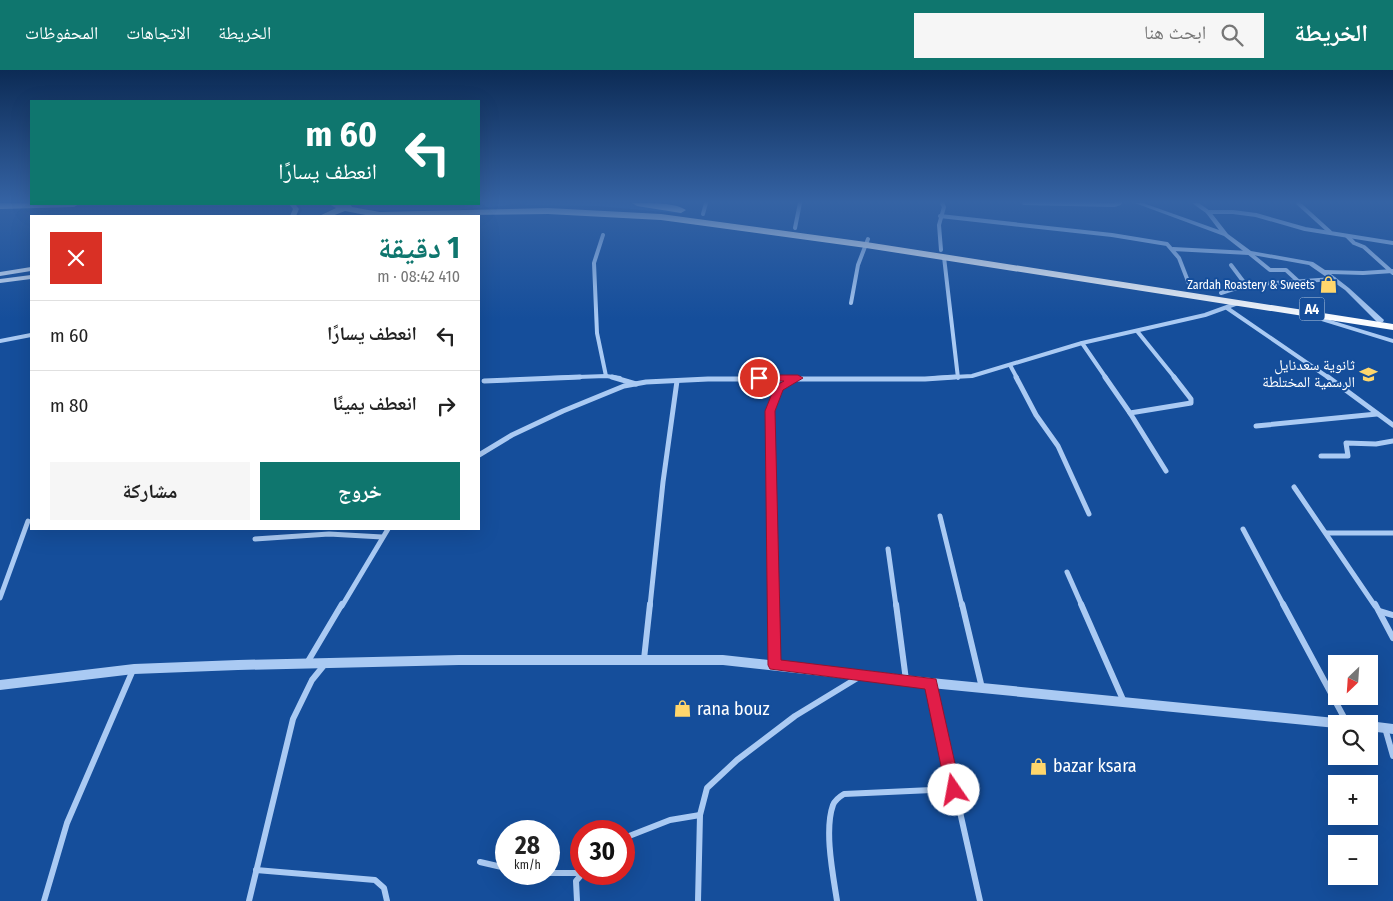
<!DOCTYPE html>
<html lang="ar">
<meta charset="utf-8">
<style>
body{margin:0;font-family:"Fira Sans Condensed","Noto Naskh Arabic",sans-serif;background:#f6f6f6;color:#222;direction:rtl;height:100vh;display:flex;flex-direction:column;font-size:19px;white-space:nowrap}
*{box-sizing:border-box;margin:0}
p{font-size:16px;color:#767676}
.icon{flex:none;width:28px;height:28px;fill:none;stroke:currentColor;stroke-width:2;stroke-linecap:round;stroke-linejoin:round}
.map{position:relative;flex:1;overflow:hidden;direction:ltr}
.details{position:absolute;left:30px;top:145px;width:450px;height:315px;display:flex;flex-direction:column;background:#fff;border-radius:0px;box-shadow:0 5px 20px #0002;direction:rtl}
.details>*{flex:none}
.guide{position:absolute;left:30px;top:30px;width:450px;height:105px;border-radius:0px;box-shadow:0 5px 20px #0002;direction:rtl;background:#0f766e;color:#fff;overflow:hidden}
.needle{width:32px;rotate:205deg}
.buttons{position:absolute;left:1328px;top:585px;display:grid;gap:10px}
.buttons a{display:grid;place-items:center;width:50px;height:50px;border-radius:0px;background:#fff;box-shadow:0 5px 20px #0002;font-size:25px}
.speed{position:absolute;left:495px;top:750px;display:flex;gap:10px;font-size:25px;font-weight:700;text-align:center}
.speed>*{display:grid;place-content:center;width:65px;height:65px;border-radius:50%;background:#fff;box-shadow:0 5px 20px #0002;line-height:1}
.speed small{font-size:12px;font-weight:400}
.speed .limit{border:8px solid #d22;background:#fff;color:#111}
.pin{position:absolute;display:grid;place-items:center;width:42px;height:42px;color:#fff;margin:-21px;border:2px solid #fff;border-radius:50%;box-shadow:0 1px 5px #0007}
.me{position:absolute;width:55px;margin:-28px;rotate:348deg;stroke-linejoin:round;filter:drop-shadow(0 0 4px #0008)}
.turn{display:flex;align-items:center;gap:18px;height:105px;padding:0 20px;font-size:22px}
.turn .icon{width:65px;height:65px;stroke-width:2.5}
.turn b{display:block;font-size:35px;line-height:42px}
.round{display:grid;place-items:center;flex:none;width:52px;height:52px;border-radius:0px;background:#f6f6f6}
.overview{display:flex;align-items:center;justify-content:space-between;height:85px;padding:0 20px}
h1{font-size:30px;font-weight:700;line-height:38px;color:#0f766e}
.cta{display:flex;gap:10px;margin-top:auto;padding:10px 20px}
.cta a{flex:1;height:58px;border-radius:0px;background:#0f766e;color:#fff;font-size:20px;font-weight:700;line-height:58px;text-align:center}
.cta a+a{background:#f6f6f6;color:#222}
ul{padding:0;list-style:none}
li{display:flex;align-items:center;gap:15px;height:70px;padding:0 20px;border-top:1px solid #e0e0e0}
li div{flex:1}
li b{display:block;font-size:19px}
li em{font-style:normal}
header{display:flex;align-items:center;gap:30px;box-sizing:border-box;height:70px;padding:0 25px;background:#0f766e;color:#fff}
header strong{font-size:24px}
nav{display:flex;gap:28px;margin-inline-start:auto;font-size:18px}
.search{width:350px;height:45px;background:#f6f6f6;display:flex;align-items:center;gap:12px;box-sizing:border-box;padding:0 18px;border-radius:0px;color:#767676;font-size:19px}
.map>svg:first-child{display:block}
</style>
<header>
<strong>الخريطة</strong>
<div class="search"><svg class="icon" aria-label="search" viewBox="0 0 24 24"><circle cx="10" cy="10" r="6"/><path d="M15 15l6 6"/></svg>ابحث هنا</div>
<nav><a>الخريطة</a><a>الاتجاهات</a><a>المحفوظات</a></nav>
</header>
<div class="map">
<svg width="1393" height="831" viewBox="0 0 1393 831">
<rect width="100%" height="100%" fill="#154e9b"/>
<g fill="#2868b9">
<path d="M 515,133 L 503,136 C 457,139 406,148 360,138 L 368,134 Z"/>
<polygon points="527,133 627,133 686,144 598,136 524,135"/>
<polygon points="300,134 324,134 338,137 317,146 298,146 302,141"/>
</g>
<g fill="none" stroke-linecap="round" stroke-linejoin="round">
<g stroke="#aacaf3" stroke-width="4">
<polyline points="1024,133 1114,135 1120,133"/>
<polyline points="1298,133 1330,162"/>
<polyline points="1208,142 1233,142 1256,145 1305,159 1393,173"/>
<polyline points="703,144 706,133"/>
<polyline points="940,146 1112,165 1167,174 1179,188 1191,219"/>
<polyline points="795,158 800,133"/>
<polyline points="603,165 594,193 597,263 606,306"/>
<polyline points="1347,166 1354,173 1364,177 1393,203"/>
<polyline points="1173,179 1249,183 1270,200 1286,200 1299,212"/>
<polyline points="941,180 939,155 944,137 942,133"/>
<polyline points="944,187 958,308"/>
<polyline points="1231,195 1246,215"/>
<polyline points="1221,223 1246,215 1334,209"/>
<polyline points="851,233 858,195 868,169"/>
<polyline points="1227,238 1329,308"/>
<polyline points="1137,261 1175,308"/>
<polyline points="0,271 31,265"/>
<polyline points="1082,273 1106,308"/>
<polyline points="1010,295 1017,308"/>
<polyline points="549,308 606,306 620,308"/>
<polyline points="935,308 972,306 1082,273 1205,245 1238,233"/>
</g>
<g stroke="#aacaf3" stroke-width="5">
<polyline points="612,307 636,314"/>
<polyline points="1016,307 1036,345 1058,376 1089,444"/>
<polyline points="1105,307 1130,343"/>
<polyline points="1328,307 1393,355"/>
<polyline points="484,311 580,307"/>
<polyline points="1256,356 1377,344"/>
<polyline points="479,385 512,365 563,341 624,316 646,312 708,309 925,309 955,307"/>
<polyline points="1321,386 1348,386 1346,373 1376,374 1393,371"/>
<polyline points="1166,401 1130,343 1191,333 1191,329 1174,307"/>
<polyline points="1294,417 1375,536"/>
<polyline points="940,446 962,536"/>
<polyline points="1243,459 1284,536"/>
<polyline points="1326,463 1393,463"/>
<polyline points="255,469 329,464 382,467"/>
<polyline points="888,479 896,536"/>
<polyline points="1067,502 1082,536"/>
<polyline points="0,528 28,451"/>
<polyline points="342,536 388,459"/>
<polyline points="650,536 663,412 677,311"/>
<polyline points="774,536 770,341 778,319 795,309"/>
</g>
<g stroke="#aacaf3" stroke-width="6">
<polyline points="774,534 775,595"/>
<polyline points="896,534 906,610"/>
<polyline points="962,534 982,618"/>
<polyline points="1081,534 1124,632"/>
<polyline points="1283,534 1347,653"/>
<polyline points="1375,534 1393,568"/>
<polyline points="1379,541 1393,545"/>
<polyline points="644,589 650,534"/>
<polyline points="307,593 342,534"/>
<polyline points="931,613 980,831"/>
<polyline points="1385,658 1393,686"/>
<polyline points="624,768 670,750 700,745"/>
<polyline points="480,792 506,798"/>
<polyline points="256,800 375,810 384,818 387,831"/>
<polyline points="549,803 581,803"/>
<polyline points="44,831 67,753 133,600"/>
<polyline points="249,831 293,649 312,610 325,594"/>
<polyline points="577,831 576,811 582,804"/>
<polyline points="698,831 700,745 707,718 737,690 795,646 859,607"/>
<path d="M 837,831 C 833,805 824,760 833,735 C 835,730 839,727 844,724 L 954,719"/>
</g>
<g fill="#aacaf3" fill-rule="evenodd">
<polygon points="1135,133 1143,133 1219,160 1206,143 1192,133 1199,133 1210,141 1228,164 1251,181 1313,192 1325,200 1363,201 1393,199 1393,203 1363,205 1331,204 1349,218 1384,250 1383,252 1377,252 1345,220 1309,195 1247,184 1224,166"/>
<polygon points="1304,242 1393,269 1393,273 1302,245 1300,244"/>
<polygon points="459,585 723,585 931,608 1345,649 1349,650 1350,654 1336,654 1336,658 931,618 723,595 459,595 238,600 134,604 0,620 0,610 134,594 238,590"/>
<polygon points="1369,651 1393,654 1393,664 1369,661 1369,654 1364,654"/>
</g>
<g fill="#d9e8fc" fill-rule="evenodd">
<polygon points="289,134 295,134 299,139 296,146 290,146 293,139"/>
<polygon points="461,142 464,144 463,145 434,146 437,144"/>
<polygon points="31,197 31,201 0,206 0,202"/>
<polygon points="31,205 31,209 0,213 0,209"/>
</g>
<g fill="#fafcff" fill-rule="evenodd">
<polygon points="0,133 79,134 74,137 0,139"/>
<path d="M 632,133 C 646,133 675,132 686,140 L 681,143 L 637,136 Z"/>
<polygon points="329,134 350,134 352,137 380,142 548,138 661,144 866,172 1393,254 1393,260 866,178 661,150 548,144 371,146 345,141 332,146 319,146 336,138"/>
</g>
</g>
<linearGradient id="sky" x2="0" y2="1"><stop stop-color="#0c2b55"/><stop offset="0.53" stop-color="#3563a4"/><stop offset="1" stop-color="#3563a4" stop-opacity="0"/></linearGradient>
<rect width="1393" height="249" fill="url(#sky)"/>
<polygon fill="#e11d48" stroke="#92132f" points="759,305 798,305 803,308 783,320 775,341 781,590 936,609 961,720 959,725 954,727 948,725 946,720 925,619 770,599 768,595 765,341 775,316 784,311 755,311 754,308"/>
<defs>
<symbol id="shop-bare" viewBox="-9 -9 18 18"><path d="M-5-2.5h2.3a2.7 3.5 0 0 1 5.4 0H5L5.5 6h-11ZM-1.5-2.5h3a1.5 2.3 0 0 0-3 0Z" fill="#ffd66c" stroke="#154e9b" stroke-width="2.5" paint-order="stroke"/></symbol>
<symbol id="school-bare" viewBox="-9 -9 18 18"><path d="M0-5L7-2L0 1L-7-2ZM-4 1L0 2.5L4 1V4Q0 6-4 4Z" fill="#ffd66c" stroke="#154e9b" stroke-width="2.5" paint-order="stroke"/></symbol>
</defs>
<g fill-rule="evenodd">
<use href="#shop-bare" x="1316" y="202" width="25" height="25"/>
<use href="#school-bare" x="1356" y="292" width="25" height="25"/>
<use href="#shop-bare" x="670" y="626" width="25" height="25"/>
<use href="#shop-bare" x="1026" y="684" width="25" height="25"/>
</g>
<g text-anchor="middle" stroke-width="4" stroke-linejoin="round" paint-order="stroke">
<g font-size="12" fill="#fff" stroke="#154e9b" text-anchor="end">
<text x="1315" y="219">Zardah Roastery &amp; Sweets</text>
</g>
<rect fill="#154e9b" stroke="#b9cae1" stroke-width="1" x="1299.5" y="227.5" width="25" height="23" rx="4"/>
<g font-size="14" font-weight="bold" fill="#fff">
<text x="1312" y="244">A4</text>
</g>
<g font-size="15" fill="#fff" stroke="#154e9b" text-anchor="end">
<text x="1355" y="300">ثانوية سعدنايل<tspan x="1355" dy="17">الرسمية المختلطة</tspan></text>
</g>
<g font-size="18" fill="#fff" stroke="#154e9b" text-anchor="start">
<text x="697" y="645">rana bouz</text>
<text x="1053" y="702">bazar ksara</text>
</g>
</g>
</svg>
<div class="buttons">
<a><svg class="needle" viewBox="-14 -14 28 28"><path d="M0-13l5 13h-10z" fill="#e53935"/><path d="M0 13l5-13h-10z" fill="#767676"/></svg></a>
<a><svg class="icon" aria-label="search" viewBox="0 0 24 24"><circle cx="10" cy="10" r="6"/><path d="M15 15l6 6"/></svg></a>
<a>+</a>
<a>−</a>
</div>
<div class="speed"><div>28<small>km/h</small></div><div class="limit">30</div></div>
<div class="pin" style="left:759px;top:308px;background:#d93025"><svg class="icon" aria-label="arrive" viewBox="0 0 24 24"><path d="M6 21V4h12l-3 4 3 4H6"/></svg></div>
<svg class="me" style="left:954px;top:720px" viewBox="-20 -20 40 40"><circle r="19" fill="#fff"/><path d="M0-13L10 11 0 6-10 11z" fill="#e11d48"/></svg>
<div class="guide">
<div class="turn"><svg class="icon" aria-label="left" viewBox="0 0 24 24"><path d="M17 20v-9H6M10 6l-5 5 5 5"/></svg><div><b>60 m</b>انعطف يسارًا</div></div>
</div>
<section class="details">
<div class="overview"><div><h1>1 دقيقة</h1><p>410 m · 08:42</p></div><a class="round" style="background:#d93025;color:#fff"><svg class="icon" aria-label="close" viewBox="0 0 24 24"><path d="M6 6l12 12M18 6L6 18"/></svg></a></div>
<ul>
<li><svg class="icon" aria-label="left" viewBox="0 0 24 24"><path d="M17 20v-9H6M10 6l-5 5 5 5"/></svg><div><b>انعطف يسارًا</b></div><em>60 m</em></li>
<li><svg class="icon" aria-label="right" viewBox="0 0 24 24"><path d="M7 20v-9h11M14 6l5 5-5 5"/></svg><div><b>انعطف يمينًا</b></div><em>80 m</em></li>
</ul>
<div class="cta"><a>خروج</a><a>مشاركة</a></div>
</section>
</div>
